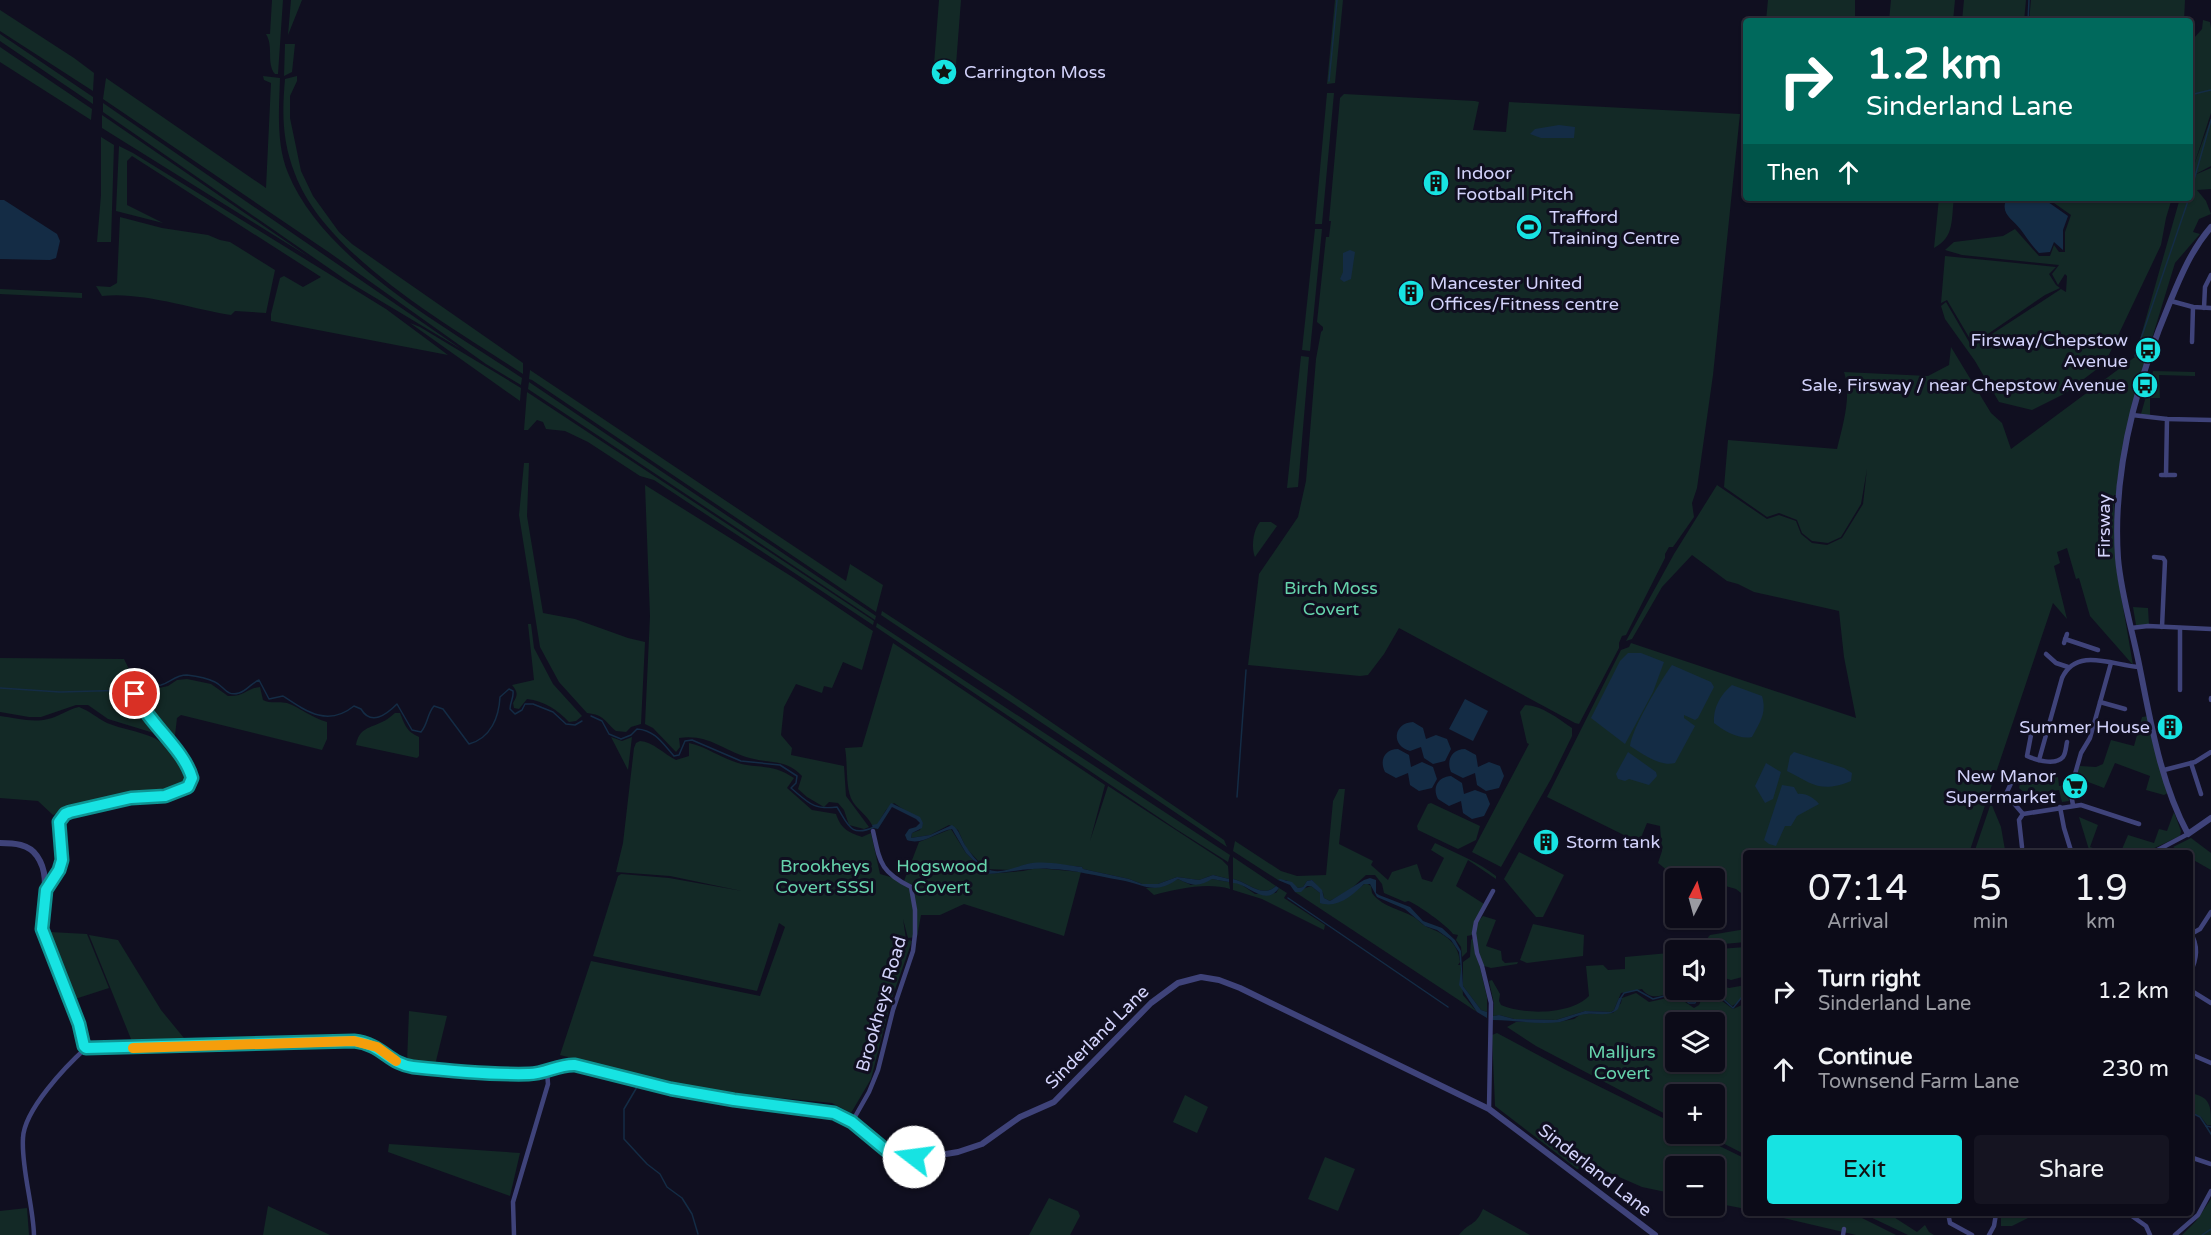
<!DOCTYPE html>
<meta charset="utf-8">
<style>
body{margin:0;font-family:"Varela Round",sans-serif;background:#151421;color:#f1f3f6;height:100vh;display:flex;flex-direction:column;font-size:22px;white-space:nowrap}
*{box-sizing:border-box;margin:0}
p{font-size:20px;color:#9a9ba2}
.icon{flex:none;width:33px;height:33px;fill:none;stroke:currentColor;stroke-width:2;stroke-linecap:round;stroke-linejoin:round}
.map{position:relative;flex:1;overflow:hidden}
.side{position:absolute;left:1743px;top:850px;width:450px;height:366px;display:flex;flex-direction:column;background:#0c0b18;border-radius:6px;box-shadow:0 2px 4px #0004,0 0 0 2px #2c2b37}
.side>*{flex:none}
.hud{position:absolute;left:1743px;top:18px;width:450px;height:183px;border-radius:6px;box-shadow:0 2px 4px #0004,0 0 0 2px #2c2b37;background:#00695c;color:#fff;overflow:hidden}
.needle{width:39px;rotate:6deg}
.fabs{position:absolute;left:1665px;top:868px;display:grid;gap:12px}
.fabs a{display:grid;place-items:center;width:60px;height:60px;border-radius:6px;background:#0c0b18;box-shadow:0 2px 4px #0004,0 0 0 2px #2c2b37;font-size:30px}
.pin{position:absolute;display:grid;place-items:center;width:51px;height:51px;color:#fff;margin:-26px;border:3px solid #fff;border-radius:50%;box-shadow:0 2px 6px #0007}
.me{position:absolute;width:66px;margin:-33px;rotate:285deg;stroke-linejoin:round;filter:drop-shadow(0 0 4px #0008)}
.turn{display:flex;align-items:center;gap:21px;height:126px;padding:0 24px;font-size:27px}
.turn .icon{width:78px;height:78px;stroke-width:2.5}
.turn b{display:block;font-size:42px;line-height:51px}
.then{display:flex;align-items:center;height:57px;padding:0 24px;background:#0003;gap:12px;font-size:22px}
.eta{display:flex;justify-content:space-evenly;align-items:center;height:102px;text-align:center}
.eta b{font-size:36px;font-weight:600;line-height:42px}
.cta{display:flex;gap:12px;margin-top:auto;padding:12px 24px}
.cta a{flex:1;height:69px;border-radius:6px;background:#17e3e2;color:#111;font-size:24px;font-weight:600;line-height:69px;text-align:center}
.cta a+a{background:#151421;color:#f1f3f6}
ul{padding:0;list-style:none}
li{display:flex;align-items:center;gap:18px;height:78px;padding:0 24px}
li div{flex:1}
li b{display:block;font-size:22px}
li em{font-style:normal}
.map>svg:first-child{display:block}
</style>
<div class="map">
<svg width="2211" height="1235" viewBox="0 0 2211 1235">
<rect width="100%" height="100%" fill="#100f20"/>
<g fill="#132926" fill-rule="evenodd">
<path d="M 272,0 L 283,0 L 278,74 L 275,74 C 266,63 274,47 266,34 L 270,34 Z"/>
<polygon points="291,0 302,0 288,35"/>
<polygon points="939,0 961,0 956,65 934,64"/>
<polygon points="1335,0 1343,0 1335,83 1327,84"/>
<polygon points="1768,0 1855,0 1855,21 1766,21"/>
<polygon points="1891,0 1955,0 1953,21 1889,21"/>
<polygon points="1964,0 2026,0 2024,21 1962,21"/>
<polygon points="2031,0 2185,0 2184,21 2029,21"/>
<polygon points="0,10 74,58 94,73 93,91 0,31"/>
<path d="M 2203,20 L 2210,22 L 2211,28 L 2211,113 L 2193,168 L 2211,118 L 2211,166 L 2192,176 L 2211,168 L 2211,189 L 2197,190 L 2206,201 L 2211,214 L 2199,219 L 2193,232 L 2200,234 L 2175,263 L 2146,358 L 2118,476 L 2116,495 L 2114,495 L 2116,566 L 2133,665 L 2090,616 L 2079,578 L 2076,579 L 2067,548 L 2057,552 L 2060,563 L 2054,566 L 2067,619 L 2053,603 L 1969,853 L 1746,854 L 1746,897 L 1736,889 L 1715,883 L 1714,879 C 1687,879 1680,881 1658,863 L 1662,851 L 1660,826 L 1647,823 L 1640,840 L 1634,840 L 1547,797 L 1621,650 L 1629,647 L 1631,643 L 1856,718 L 1844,657 L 1839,611 L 1754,592 L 1738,584 L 1727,581 L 1692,555 L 1662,587 L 1632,639 L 1626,641 L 1674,554 L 1717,485 L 1767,519 L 1779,515 L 1796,521 L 1801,534 L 1812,543 L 1827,545 L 1842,538 L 1863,504 L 1867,469 L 1861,504 L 1841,537 L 1828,543 L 1812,541 L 1802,533 L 1797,520 L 1779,513 L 1767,517 L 1724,487 L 1728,440 L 1837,449 C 1843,425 1852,395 1844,372 L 1928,376 L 1949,365 L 1951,347 L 1991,413 L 2002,423 L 2011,449 L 2135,357 L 2180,198 L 2190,198 L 2191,70 L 2194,38 L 2202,29 Z"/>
<polygon points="0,34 93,97 93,104 0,41"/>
<polygon points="285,44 295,44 292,72 284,76"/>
<polygon points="0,47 92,109 91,120 0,62"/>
<path d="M 263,76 L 280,78 C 279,109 276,144 288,173 C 323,260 446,327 522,378 L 521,385 L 486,364 L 330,253 L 103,99 L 106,78 L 266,188 L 271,83 L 264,80 Z"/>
<path d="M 297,76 L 297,81 L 290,96 L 290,118 L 301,171 L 313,196 L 339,232 L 352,244 L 523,363 L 523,374 C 451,326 326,257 295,174 C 282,141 282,113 285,79 Z"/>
<polygon points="1327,93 1334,93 1322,224 1315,224"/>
<polygon points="1344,94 1475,101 1479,102 1473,130 1506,132 1509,102 1740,114 1713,375 1697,488 1692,503 1694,517 1673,547 1669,547 1665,554 1665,558 1626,635 1622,636 1619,643 1619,648 1579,724 1575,723 1399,628 1384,654 1368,675 1360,676 1248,665 1259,574 1298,517 1306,481 1316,359 1321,332 1323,330 1323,327 1317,322 1326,237 1329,237 1331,221 1329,221 1340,98"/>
<polygon points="103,103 461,349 349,282 103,112"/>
<polygon points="102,115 309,257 102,128"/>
<polygon points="101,137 114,145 111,242 97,242 101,195"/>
<polygon points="119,146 133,153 386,309 448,355 271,321 271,314 280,278 284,276 303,287 321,277 132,156 127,161 127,205 163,223 116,211"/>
<path d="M 1939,198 L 1954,198 C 1951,219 1955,237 1934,248 Z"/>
<polygon points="2047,198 2172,198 2166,218 2161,245 2105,363 2064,394 2032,410 1999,402 1975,361 1945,319 1941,306 1946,302 1972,347 2061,289 2066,292 2067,276 2065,274 2058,285 2052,274 2059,265 1962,255 1945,250 1954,242 2003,236 2015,229 2039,256 2050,256 2054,245 2059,252 2065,252 2065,232 2071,215"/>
<path d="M 120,217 L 162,228 L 208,235 L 220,240 L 230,242 L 275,270 L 266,313 L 235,311 L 231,315 C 193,309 140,291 102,296 L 96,286 L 110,287 L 117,283 Z"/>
<polygon points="1315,229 1322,229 1310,351 1302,350"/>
<polygon points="1945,256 2056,267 2049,274 2056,285 2060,288 2045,295 1973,344 1947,300 1941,303"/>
<polygon points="0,289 82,293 82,298 0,294"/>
<polygon points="410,323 420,327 521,388 520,401"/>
<polygon points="1301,356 1309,357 1298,487 1287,488"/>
<polygon points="530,370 846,581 850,564 883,585 876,612 532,380 529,379"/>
<polygon points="2153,371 2195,372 2195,376 2159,375 2160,398 2150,398 2150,417 2141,414"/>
<polygon points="529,382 876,616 875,620 528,389"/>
<polygon points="527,392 874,621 873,625 654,480 640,476 588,442 565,431 546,429 543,422 537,420 528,430 524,430"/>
<path d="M 524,463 L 529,463 L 527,516 L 543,613 L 575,619 L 628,638 L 645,642 L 641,724 L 631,727 L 626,732 L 616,731 C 604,721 605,715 587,713 L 559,682 L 540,647 L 519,515 Z"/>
<path d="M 645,485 L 794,578 L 873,631 L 862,670 L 843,662 L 832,688 L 824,686 L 822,693 L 796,684 L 784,707 L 781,735 L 792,748 L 791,755 L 844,766 L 846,796 L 869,827 L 864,829 L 849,825 L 844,810 L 838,803 L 829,802 L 824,807 L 807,797 L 798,789 L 802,776 C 786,758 767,764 746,757 C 721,749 708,734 679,738 L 680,747 L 676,752 L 653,728 L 645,724 L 650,616 Z"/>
<path d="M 1260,522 L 1271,522 L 1277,526 L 1255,557 C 1251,548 1253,530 1260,522 Z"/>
<polygon points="2133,607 2148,608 2149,625 2136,625"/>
<polygon points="882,611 1010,694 1224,840 1227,847 881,615"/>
<polygon points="877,623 1230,855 1228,862 1176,829 876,627"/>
<path d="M 528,624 L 531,624 L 534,648 L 553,684 L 582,716 L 576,721 L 569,722 C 558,710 544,701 527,699 L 519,709 L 514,708 L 513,703 C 518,695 518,692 512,685 L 534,680 Z"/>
<path d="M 893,643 L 1105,785 L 1090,841 L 1108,786 L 1222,860 L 1228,866 L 1229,879 L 1213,875 L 1199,880 L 1177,877 L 1158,884 L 1142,884 L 1129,879 L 1083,869 L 1082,867 L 1044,863 L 1028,864 L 1011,870 L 986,869 L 966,848 L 958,830 L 949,825 L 930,835 L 911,838 L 912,833 L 920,830 L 923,823 L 894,803 L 886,810 L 877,825 L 872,825 C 867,815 859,811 853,802 C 845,790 848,764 845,748 L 862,747 Z"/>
<path d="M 0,658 L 124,659 L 129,669 L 132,694 L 168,686 L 177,680 L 187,679 L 211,684 L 228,696 C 245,697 247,688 260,687 L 263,700 C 271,704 278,701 287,703 C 301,708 312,718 327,722 L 327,739 L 322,750 L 181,715 L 177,718 L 174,744 L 157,734 L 108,719 L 88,705 L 76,705 L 41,717 L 29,717 L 0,712 Z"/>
<path d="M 1525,705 C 1543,706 1557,718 1572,728 L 1572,736 L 1551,779 L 1501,867 L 1472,852 L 1529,744 L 1527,743 L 1520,712 Z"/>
<path d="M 79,707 C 90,711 97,718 107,723 C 122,729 138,731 152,737 C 167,743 187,768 184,784 L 167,793 L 127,796 L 53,815 L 38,801 L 0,798 L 0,716 C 16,718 32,723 48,719 C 59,717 68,709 79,707 Z"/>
<path d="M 395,713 L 400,713 C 405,725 406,731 419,737 L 419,756 L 417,758 L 356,745 C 359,728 370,728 382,722 C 387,720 391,716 395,713 Z"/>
<polygon points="2149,716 2168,793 2164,795 2146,790 2150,776 2115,763 2104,788 2083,780 2074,779 2080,766 2096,767 2103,764 2111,740 2134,746 2142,717"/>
<polygon points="611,737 622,741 632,737 628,770"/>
<path d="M 640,741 C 653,742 664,754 676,760 L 689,756 L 689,743 C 707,747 721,758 738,763 C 760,769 772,763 794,778 L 787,788 L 812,810 L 836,814 C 841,829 848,832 862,837 L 871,833 L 880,874 L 904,881 L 919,842 L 951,829 L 966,853 L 987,874 L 1023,871 L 1037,868 L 1081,872 L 1064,936 L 964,904 L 940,915 L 921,915 L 917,937 L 908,938 L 903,919 L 906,939 L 912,941 L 891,1001 L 871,1079 L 851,1113 L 832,1103 L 729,1093 L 648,1078 L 560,1055 L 591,961 L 760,996 L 785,927 L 779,923 L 757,991 L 593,956 L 618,876 L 621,874 L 669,878 L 742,891 L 670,876 L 616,872 L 623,843 L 634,748 L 636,743 Z"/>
<polygon points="2022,774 2039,779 2058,777 2059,786 2067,785 2069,801 2062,802 2059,790 2027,795 2019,788"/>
<path d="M 1339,789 L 1345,789 L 1339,844 L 1373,861 L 1371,865 L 1388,880 L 1392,872 L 1417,864 L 1422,879 L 1432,882 L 1444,858 L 1431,850 L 1435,843 C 1456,853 1478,862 1496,876 L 1496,883 L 1496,879 L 1468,860 L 1456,886 L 1484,904 L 1474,923 L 1472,935 L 1467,936 L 1467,952 L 1462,957 L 1461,947 L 1456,940 L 1458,935 L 1453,934 C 1449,927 1416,903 1408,901 L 1405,902 L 1384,893 L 1382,884 L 1375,875 L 1366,875 L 1351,889 L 1330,901 L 1324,898 L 1323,893 L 1312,880 L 1307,881 L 1303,887 L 1298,888 L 1286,880 L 1278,880 L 1233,851 L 1235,841 L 1281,871 L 1297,876 L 1326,875 L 1333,801 Z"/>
<polygon points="1431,803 1480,826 1476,840 1458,849 1418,830 1417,826 1428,804"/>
<polygon points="1991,803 2001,827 2005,850 2008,853 1974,853"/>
<polygon points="2174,812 2181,831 2180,836 2144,853 2120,854 2128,835 2154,843 2159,829 2167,831"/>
<polygon points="2079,817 2098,825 2090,847 2107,853 2090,853"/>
<polygon points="2191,838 2211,853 2211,870 2190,858 2190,854 2183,853 2173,847"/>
<polygon points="1519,852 1564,875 1543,917 1536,917 1504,879"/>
<path d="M 1233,857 L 1276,886 C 1262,899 1248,882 1233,879 Z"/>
<path d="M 1178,879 L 1191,885 L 1212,879 L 1229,882 L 1230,889 C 1207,882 1177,889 1154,895 L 1146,888 L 1159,887 Z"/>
<polygon points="1233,883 1239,883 1255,894 1276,893 1279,888 1287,893 1284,898 1325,925 1324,930 1262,899 1233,890"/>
<path d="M 1366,883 L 1371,886 L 1372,893 C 1381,906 1399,909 1412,916 C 1418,919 1421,924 1427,927 C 1445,934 1458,942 1460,962 L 1458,965 L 1461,965 L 1463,995 L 1477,1012 L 1295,892 L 1311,886 L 1320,893 L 1320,903 C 1346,902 1347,897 1366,883 Z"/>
<path d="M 1483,916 L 1496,920 L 1486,946 L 1501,951 L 1502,960 L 1505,963 L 1518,962 L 1517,964 L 1491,968 L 1484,966 C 1478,952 1469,928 1483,916 Z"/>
<polygon points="1533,924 1584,935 1583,956 1527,963 1520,960"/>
<polygon points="1746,929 1746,942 1701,946 1710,935"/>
<polygon points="50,932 87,934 109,988 75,999 54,949"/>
<polygon points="89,935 118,940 161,1010 188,1043 133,1044"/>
<polygon points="1473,938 1487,997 1487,1012 1481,1010 1463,986 1463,962 1470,957 1471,940"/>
<polygon points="1746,947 1746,976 1731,980 1715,975 1714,951 1692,951"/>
<path d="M 1669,953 L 1675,959 L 1676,990 L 1699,990 L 1694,1002 L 1677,992 C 1663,994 1652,1002 1642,989 L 1621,993 L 1614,1010 L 1611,1012 L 1585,1011 L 1556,1020 L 1514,1019 L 1499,1015 L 1493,1016 L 1494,1004 L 1489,981 L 1492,980 L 1500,994 L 1499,1001 L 1501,1005 C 1523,1015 1571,1015 1589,996 L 1586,966 L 1603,965 L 1608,970 L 1625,969 L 1625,957 Z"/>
<path d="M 1714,984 L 1729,988 L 1746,985 C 1746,993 1739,1003 1732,1006 L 1715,990 Z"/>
<path d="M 1705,992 L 1711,993 L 1733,1009 L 1742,1005 L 1746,1000 L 1746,1155 L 1705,1134 L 1714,1134 L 1714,1095 L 1676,1095 L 1675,1119 L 1536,1046 L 1507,1027 L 1516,1022 L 1558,1022 L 1574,1019 L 1581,1014 L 1613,1013 L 1621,1003 L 1622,998 L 1636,993 L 1649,1002 L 1676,996 L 1694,1008 L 1699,1005 ZM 1676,1023 L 1714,1023 L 1714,1062 L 1676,1062 Z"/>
<polygon points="409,1011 447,1016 435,1065 407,1063"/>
<polygon points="1497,1033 1566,1070 1675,1124 1676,1134 1695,1134 1746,1159 1746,1209 1715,1203 1714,1167 1676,1167 1675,1194 1642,1187 1594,1166 1577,1169 1495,1106 1492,1035"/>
<path d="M 2190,1093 C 2211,1097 2211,1106 2211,1125 L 2207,1125 L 2201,1117 L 2190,1111 Z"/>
<polygon points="1185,1095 1208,1107 1197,1133 1173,1122"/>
<polygon points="389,1144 520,1153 510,1196 388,1152"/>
<polygon points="1325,1157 1355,1169 1338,1211 1308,1199"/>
<polygon points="1049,1198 1078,1211 1080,1216 1070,1235 1029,1235"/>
<polygon points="2211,1199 2211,1235 2182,1235 2196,1221"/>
<polygon points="268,1206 330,1235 263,1235"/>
<polygon points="27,1208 29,1235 0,1235 0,1211"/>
<path d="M 1483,1209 L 1530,1235 L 1459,1235 C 1469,1222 1475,1227 1483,1209 Z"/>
<polygon points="1766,1214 1854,1214 1896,1235 1856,1235"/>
<polygon points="1864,1214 1889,1214 1917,1232 1925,1225 1929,1232 1934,1235 1908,1235"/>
<polygon points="2001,1214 2036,1214 2012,1226 2001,1226"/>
</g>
<g fill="#142c45">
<polygon points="1559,125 1575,127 1574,138 1541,138 1530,134 1535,129"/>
<path d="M 2007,198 L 2031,198 L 2037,203 L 2048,202 L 2068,216 L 2063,230 L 2063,250 L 2054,242 L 2050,252 L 2039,253 C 2032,246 2027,238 2021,230 C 2013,219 1999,214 2007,198 Z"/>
<polygon points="0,200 4,200 57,234 60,241 56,258 50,260 0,259"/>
<polygon points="1350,250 1355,252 1351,279 1344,282 1340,279 1343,272 1343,253"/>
<polygon points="1628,653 1641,653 1664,662 1653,692 1625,744 1591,718 1620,661"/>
<path d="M 1672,665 L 1711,682 L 1714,687 L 1698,718 L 1695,720 L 1684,715 L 1684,718 L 1695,726 L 1675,763 C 1660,767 1643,754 1630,746 C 1632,728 1661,680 1672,665 Z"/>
<path d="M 1732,685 L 1762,696 C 1767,713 1760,722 1752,737 C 1740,740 1724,731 1714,723 C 1713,708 1720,695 1732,685 Z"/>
<polygon points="1465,699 1488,711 1473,741 1449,729"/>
<path d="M 1413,722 L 1423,728 L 1426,739 L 1436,735 L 1447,739 L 1451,749 L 1445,761 L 1433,764 L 1424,758 L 1421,747 L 1410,751 C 1391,746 1393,723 1413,722 Z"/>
<path d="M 1398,749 L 1409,755 L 1411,767 L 1422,762 L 1433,767 L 1437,779 L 1432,788 L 1419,791 L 1410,785 L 1408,773 L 1396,778 L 1385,772 C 1379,760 1385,749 1398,749 Z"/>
<path d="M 1465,749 L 1476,755 L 1478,767 L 1489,762 L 1500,766 L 1504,776 L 1499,788 L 1486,791 L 1477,785 L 1475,773 L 1463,778 L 1451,772 C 1446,760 1452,749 1465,749 Z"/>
<polygon points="1628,752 1656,772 1657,776 1649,785 1629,779 1625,781 1618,779 1616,774"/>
<path d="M 1794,752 L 1844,768 L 1852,773 L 1851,781 C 1821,793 1814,785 1787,771 L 1790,756 Z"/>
<polygon points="1766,763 1781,772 1773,799 1765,803 1755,786"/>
<path d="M 1451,776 L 1462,783 L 1464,794 L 1475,790 L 1486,794 L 1490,804 L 1484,816 L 1472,819 L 1463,813 L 1461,801 L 1449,806 L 1438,799 C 1432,787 1438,777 1451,776 Z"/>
<path d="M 1782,785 L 1794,787 L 1798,794 C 1806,793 1814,798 1819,804 L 1797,816 L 1791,826 L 1785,826 L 1776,846 L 1769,844 L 1764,840 Z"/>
<path d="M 891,803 L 920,817 L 923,823 L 922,828 L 912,833 L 911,838 L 930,835 L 952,825 C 960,830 961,840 967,848 C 971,854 979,864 986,868 C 998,876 1015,867 1027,864 C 1044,860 1065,865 1082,867 L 1083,869 L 1129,879 L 1142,884 L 1158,884 L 1177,877 L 1199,880 L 1213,875 L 1229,879 L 1229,882 L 1212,879 C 1199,887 1192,886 1178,879 C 1153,896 1144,884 1120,880 C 1097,876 1075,870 1051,869 C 1030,867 1008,873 987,874 L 966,853 L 952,829 C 937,831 923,846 907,840 L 905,835 L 909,829 L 916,827 L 920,823 L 916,819 L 892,807 L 878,829 L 873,828 L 872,825 L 877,824 Z"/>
<path d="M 1370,878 L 1376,880 L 1376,893 L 1379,895 L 1410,907 L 1423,921 L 1442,928 L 1455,940 L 1461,951 L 1463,986 L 1481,1010 L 1487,1012 L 1487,1018 L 1477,1012 L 1459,985 L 1461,970 L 1459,952 L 1451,940 L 1437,930 L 1425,926 L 1405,909 L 1377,897 L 1370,884 L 1364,884 C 1353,895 1337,909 1320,903 L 1320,893 L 1311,886 L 1307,886 L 1301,892 L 1295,892 L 1290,885 L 1278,880 L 1280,879 L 1292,882 L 1298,888 L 1303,887 L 1307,881 L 1312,880 L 1322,890 L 1324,898 L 1330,901 L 1364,880 Z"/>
<path d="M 1233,879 C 1248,882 1262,899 1276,886 L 1279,888 C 1265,908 1248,883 1233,883 Z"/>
<path d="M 1619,998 L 1622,998 L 1618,1009 C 1610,1017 1598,1013 1587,1014 C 1579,1014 1569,1020 1560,1022 C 1537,1025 1515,1020 1493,1020 L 1493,1016 L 1499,1015 L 1514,1019 L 1556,1020 L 1585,1011 L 1611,1012 L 1614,1010 Z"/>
</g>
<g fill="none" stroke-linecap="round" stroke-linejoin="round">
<g stroke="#142c45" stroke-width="1.5">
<polyline points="2028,21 2029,0"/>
<polyline points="1329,81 1337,0"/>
<polyline points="2194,94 2211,90"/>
<polyline points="2190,194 2211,120"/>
<polyline points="2135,356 2189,198"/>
<polyline points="0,688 60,692 132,690"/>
<path d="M 137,689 C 145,688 153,687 161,685 C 171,682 175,675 187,675 C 196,676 207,678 215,682 C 224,686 226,697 239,693 C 247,691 251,683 259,680 L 269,699 L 283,696 C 307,712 328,727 354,706 L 361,709 C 371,726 386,715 397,704 L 412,730 L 421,732 C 428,724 427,714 434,706 L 443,709 L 469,744 C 491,738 499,717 500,697 L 509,689 L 513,691 C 514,698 510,702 510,709 L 515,714 L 522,710 L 525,704 L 533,704 L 553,712 L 566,724 L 575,725 L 582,721"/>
<path d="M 591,716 L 602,721 L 609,734 L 621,739 L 631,735 L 637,729 C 655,730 663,744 674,756 L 679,755 L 685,741 L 692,740 L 741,761 L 780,765 L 797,776 L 796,783 L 791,788 C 809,803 813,810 837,807 C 848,824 850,838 874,827"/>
<polyline points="1237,797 1246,670"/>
<polyline points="1288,898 1448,1007"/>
<polyline points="1713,990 1733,1008 1746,992"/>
<polyline points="1620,999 1624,993 1637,990 1653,999 1676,993 1689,1003 1695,1003 1701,990"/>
<polyline points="637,1087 624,1109 624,1139 647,1164 660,1174 667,1187 682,1198 692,1214 698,1234"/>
<polyline points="2190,1112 2200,1117 2206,1126 2211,1127"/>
<polyline points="2206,1126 2211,1134"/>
<polyline points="2202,1235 2211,1229"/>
</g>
<g stroke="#3f437a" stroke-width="4.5">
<polyline points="2171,301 2193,307 2211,308"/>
<polyline points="2204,308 2205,287 2211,275"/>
<polyline points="2192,342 2193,307"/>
<polyline points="2132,415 2167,419 2211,420"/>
<polyline points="2161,475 2175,475"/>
<polyline points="2166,475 2167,419"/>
<polyline points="2154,557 2163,558 2165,561 2162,627"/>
<polyline points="2131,628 2148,626 2211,629"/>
<polyline points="2065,639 2098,650"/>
<polyline points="2064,643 2067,634"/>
<polyline points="2046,654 2056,663 2068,667"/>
<polyline points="2180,690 2180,628"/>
<polyline points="2211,698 2211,700"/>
<polyline points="2100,702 2125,709"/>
<path d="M 2028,733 L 2031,735 L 2027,756 C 2036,760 2055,766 2063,757 C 2066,753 2066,746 2067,742"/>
<path d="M 2039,760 L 2062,678 C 2077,646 2114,666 2140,667"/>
<polyline points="2191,763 2201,794"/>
<polyline points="2164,770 2195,762 2211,752"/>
<polyline points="2014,777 2006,794 2023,814"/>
<polyline points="2073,805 2069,783 2075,774 2081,753 2090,738 2111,663"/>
<polyline points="2060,807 2064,828 2072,854"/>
<polyline points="2022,847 2019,820 2023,814 2081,805 2139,824"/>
<polyline points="2150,854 2188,834"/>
<path d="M 46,890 C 53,881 60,872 62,860 C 64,844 53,827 65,814 C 84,806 109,802 129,798 C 149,795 177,801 191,782 C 194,755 140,719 133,684"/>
<path d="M 2190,932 C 2199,946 2197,959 2190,973"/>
<polyline points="2191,934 2200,929 2211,912"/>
<polyline points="2190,990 2211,1003"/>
<polyline points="2190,1054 2211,1063"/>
<polyline points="1489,1109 1491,1003 1482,966 1477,953 1474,933 1476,922 1493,891"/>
<path d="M 852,1122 L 869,1092 L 878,1070 L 893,1010 L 913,951 L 915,934 L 915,910 L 911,887 C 880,872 880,862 873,831"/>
<polyline points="2190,1157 2211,1164"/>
<polyline points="1951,1214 1949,1218 1950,1223 1972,1235"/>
<polyline points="2129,1214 2146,1226 2150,1235"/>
<path d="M 34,1235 C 33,1204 21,1167 23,1138 C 24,1110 66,1066 86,1048"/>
<polyline points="514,1235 513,1202 548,1084 547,1071"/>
<polyline points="1843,1235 1844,1229"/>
<polyline points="1989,1235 1994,1226 1996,1214"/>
<polyline points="2175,1235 2198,1215 2211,1191"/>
</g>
<g stroke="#3f437a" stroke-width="6">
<path d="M 2211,227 C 2192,249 2181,275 2170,302 C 2136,383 2112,470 2118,558 C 2121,595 2133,632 2140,669 C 2151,724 2161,784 2188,834 L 2211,818"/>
<path d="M 0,843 C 14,843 29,844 37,856 C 53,879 39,904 42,928 C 46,956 66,988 76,1014 C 80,1025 81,1035 84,1045 L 86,1048 L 354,1041 C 381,1044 389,1064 413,1067 C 448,1071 494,1075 530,1074 C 545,1074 559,1064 575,1065 L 671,1089 L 734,1100 L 834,1113 L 852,1122 L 887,1151 L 907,1157 L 934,1156 L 958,1152 L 982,1144 L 1020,1117 L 1054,1102 L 1151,1003 L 1178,983 L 1201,977 L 1219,980 L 1240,988 L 1489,1109 L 1655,1235"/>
</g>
</g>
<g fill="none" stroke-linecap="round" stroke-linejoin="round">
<defs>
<path id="route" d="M 135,694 C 149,724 184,749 192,778 L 188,787 L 165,796 L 131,798 L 70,812 L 65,814 L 59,822 L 62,860 L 59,870 L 46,890 L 42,929 L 79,1024 L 84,1046 L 86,1048 L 354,1041 C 382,1044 389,1064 413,1067 C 450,1071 492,1075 529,1074 C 545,1074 559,1064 575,1065 L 671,1089 L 734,1100 L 834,1113 L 852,1122 L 887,1151 L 914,1157"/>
</defs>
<use href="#route" stroke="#0f9493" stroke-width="15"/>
<use href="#route" stroke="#17e3e2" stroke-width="10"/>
<polyline stroke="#f59e0b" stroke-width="10" points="133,1048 354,1041 377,1047 396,1061"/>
</g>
<defs>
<symbol id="sight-disc" viewBox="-11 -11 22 22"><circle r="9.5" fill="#17e3e2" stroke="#100f20"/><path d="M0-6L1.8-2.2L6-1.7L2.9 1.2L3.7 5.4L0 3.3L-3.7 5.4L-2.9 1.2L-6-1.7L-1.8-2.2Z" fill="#111"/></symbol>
<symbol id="building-disc" viewBox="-11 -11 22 22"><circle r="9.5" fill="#17e3e2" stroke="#100f20"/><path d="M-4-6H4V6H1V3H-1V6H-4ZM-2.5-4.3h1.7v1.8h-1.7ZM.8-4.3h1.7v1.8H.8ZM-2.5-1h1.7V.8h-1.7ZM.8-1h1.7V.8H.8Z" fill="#111"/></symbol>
<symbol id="stadium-disc" viewBox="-11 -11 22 22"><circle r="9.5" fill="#17e3e2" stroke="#100f20"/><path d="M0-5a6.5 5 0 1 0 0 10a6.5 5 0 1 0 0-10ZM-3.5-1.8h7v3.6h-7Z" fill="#111"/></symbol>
<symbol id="bus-disc" viewBox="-11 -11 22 22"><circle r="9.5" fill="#17e3e2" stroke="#100f20"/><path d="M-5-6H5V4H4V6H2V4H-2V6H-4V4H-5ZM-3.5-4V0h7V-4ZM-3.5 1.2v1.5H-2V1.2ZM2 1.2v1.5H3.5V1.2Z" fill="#111"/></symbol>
<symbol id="supermarket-disc" viewBox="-11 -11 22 22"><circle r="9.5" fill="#17e3e2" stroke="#100f20"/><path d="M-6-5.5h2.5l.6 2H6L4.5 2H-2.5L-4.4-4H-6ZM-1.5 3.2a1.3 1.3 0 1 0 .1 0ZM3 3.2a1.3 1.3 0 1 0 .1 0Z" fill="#111"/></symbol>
</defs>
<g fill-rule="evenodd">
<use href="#sight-disc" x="929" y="57" width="30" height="30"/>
<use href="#building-disc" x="1421" y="168" width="30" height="30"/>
<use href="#stadium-disc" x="1514" y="212" width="30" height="30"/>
<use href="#building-disc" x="1396" y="278" width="30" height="30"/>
<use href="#bus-disc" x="2133" y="335" width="30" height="30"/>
<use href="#bus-disc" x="2130" y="370" width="30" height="30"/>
<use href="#building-disc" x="2155" y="712" width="30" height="30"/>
<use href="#supermarket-disc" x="2060" y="771" width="30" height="30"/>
<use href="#building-disc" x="1531" y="827" width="30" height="30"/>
</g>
<g text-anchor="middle" stroke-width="6" stroke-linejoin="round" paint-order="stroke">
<g font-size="18" fill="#d3d3fb" stroke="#100f20" text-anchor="start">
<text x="964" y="78">Carrington Moss</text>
<text x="1456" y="179">Indoor<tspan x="1456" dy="21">Football Pitch</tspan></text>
<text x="1549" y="223">Trafford<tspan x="1549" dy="21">Training Centre</tspan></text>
<text x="1430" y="289">Mancester United<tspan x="1430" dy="21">Offices/Fitness centre</tspan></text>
<text x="2128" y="346" text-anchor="end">Firsway/Chepstow<tspan x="2128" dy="21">Avenue</tspan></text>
<text x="2126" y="391" text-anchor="end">Sale, Firsway / near Chepstow Avenue</text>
<text x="2150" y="733" text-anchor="end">Summer House</text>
<text x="2056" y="782" text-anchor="end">New Manor<tspan x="2056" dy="21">Supermarket</tspan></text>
<text x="1566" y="848">Storm tank</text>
</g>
<g font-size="18" fill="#d3d3fb" stroke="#100f20">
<text transform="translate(2104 526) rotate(-90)" y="6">Firsway</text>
<text transform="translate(881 1004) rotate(-74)" y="6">Brookheys Road</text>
<text transform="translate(1097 1037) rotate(-45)" y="6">Sinderland Lane</text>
<text transform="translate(1595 1170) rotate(38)" y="6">Sinderland Lane</text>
</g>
<g font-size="18" fill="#66d3ac" stroke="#100f20">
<text x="1331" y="594">Birch Moss<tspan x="1331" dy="21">Covert</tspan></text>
<text x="825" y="872">Brookheys<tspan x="825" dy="21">Covert SSSI</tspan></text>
<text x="942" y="872">Hogswood<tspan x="942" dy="21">Covert</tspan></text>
<text x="1622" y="1058">Malljurs<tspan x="1622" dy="21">Covert</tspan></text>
</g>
</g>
</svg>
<div class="fabs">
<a><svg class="needle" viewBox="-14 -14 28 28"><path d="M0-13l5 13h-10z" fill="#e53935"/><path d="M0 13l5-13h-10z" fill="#9a9ba2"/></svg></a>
<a><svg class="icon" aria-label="sound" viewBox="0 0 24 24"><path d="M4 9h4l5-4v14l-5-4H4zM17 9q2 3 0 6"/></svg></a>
<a><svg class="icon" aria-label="layers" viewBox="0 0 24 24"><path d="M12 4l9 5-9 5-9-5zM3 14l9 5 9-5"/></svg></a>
<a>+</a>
<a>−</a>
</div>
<div class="pin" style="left:135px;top:694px;background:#d93025"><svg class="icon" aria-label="arrive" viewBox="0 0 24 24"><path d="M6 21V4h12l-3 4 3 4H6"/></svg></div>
<svg class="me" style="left:914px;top:1157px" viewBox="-20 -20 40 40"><circle r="19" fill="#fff"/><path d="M0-13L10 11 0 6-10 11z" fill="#17e3e2"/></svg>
<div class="hud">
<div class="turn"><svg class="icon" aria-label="right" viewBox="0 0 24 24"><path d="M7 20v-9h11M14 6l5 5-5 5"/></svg><div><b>1.2 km</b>Sinderland Lane</div></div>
<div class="then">Then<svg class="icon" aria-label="ahead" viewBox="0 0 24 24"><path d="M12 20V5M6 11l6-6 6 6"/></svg></div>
</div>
<section class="side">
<div class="eta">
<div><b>07:14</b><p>Arrival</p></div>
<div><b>5</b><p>min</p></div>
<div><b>1.9</b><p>km</p></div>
</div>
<ul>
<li><svg class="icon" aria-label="right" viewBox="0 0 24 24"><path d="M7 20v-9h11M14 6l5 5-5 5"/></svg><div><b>Turn right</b><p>Sinderland Lane</p></div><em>1.2 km</em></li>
<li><svg class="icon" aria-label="ahead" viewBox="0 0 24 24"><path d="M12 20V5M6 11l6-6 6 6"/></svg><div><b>Continue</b><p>Townsend Farm Lane</p></div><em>230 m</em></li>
</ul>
<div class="cta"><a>Exit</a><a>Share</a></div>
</section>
</div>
